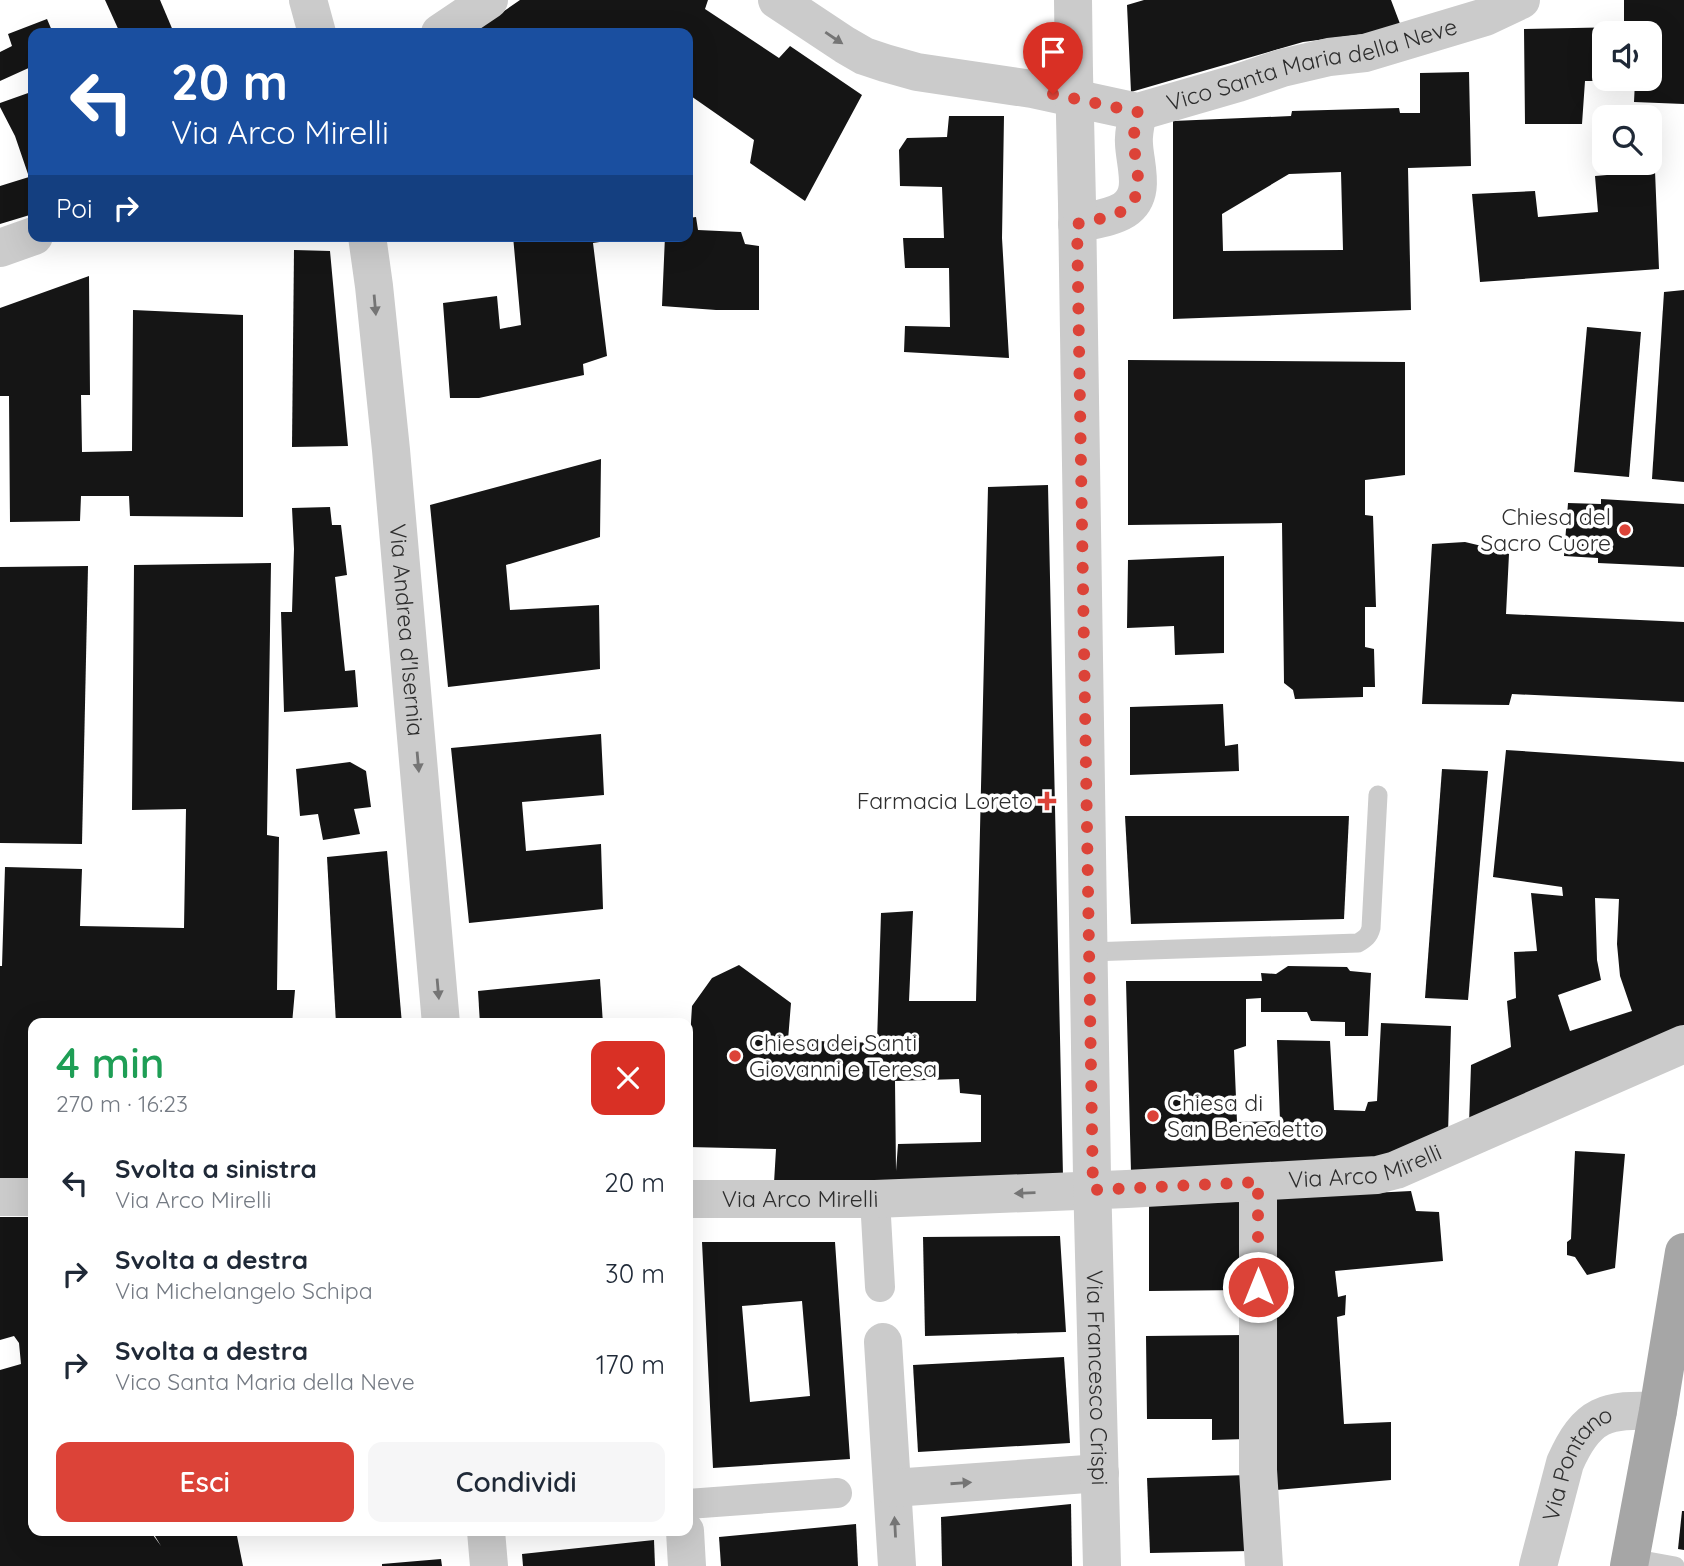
<!DOCTYPE html>
<html lang="it">
<meta charset="utf-8">
<style>
body{margin:0;font-family:Quicksand,sans-serif;background:#f6f6f7;color:#1f2937;height:100vh;display:flex;flex-direction:column;font-size:26px;white-space:nowrap}
*{box-sizing:border-box;margin:0}
p{font-size:23px;color:#747a83}
.icon{flex:none;width:38px;height:38px;fill:none;stroke:currentColor;stroke-width:2;stroke-linecap:round;stroke-linejoin:round}
.map{position:relative;flex:1;overflow:hidden}
.sheet{position:absolute;left:28px;top:1018px;width:665px;height:518px;display:flex;flex-direction:column;background:#fff;border-radius:14px;box-shadow:0 7px 28px #0002}
.sheet>*{flex:none}
.top-card{position:absolute;left:28px;top:28px;width:665px;height:214px;border-radius:14px;box-shadow:0 7px 28px #0002;background:#1a4fa0;color:#fff;overflow:hidden}
.tools{position:absolute;left:1592px;top:21px;display:grid;gap:14px}
.tools a{display:grid;place-items:center;width:70px;height:70px;border-radius:14px;background:#fff;box-shadow:0 7px 28px #0002;font-size:35px}
.pin{position:absolute;display:grid;place-items:center;width:60px;height:60px;color:#fff;margin:-72px -30px;border-radius:50% 50% 50% 0;rotate:-45deg;box-shadow:0 0 7px #0007}
.pin .icon{rotate:45deg}
.me{position:absolute;width:77px;margin:-38px;rotate:0deg;stroke-linejoin:round;filter:drop-shadow(0 0 5px #0008)}
.turn{display:flex;align-items:center;gap:24px;height:147px;padding:0 28px;font-size:32px}
.turn .icon{width:91px;height:91px;stroke-width:2.5}
.turn b{display:block;font-size:49px;line-height:60px}
.then{display:flex;align-items:center;height:66px;padding:0 28px;background:#0003;gap:14px;font-size:26px}
.round{display:grid;place-items:center;flex:none;width:74px;height:74px;border-radius:14px;background:#f6f6f7}
.overview{display:flex;align-items:center;justify-content:space-between;height:119px;padding:0 28px}
h1{font-size:42px;font-weight:600;line-height:52px;color:#1e9e55}
.cta{display:flex;gap:14px;margin-top:auto;padding:14px 28px}
.cta a{flex:1;height:80px;border-radius:14px;background:#dc4338;color:#fff;font-size:28px;font-weight:600;line-height:80px;text-align:center}
.cta a+a{background:#f6f6f7;color:#1f2937}
ul{padding:0;list-style:none}
li{display:flex;align-items:center;gap:21px;height:91px;padding:0 28px}
li div{flex:1}
li b{display:block;font-size:26px}
li em{font-style:normal}
.map>svg:first-child{display:block}
</style>
<div class="map">
<svg width="1684" height="1566" viewBox="0 0 1684 1566">
<rect width="100%" height="100%" fill="#fff"/>
<g fill="#151515" fill-rule="evenodd">
<polygon points="105,0 160,0 174,33 120,33"/>
<polygon points="520,0 708,0 705,9 779,58 790,46 862,95 805,201 750,163 754,140 688,94 688,33 472,33"/>
<polygon points="1144,0 1391,0 1402,29 1303,42 1131,92 1127,5"/>
<path d="M 1624,0 L 1684,0 L 1684,104 L 1634,102 L 1635,81 L 1585,81 L 1582,124 L 1525,124 L 1524,29 L 1624,27 ZM 1605,33 L 1650,33 L 1650,79 L 1605,79 Z"/>
<polygon points="47,19 53,33 33,33 33,66 0,81 0,52 12,46 8,34"/>
<path d="M 1469,72 L 1471,166 L 1408,168 L 1411,310 L 1173,319 L 1173,121 L 1291,116 L 1292,111 L 1399,108 L 1400,113 L 1420,113 L 1420,73 ZM 1341,172 L 1343,250 L 1223,251 L 1222,214 L 1289,174 Z"/>
<polygon points="31,92 33,97 33,214 0,224 0,186 29,177 15,136 0,107 0,103"/>
<polygon points="949,116 1004,116 1002,238 1009,358 904,352 905,326 950,327 949,268 905,268 903,238 944,238 942,187 900,186 899,150 907,138 947,137"/>
<polygon points="1655,171 1659,269 1480,282 1472,194 1535,191 1538,217 1598,212 1595,176"/>
<polygon points="696,217 698,230 741,232 745,244 759,246 759,310 716,310 662,306 665,236 688,236 688,218"/>
<polygon points="513,236 606,236 606,241 593,243 607,356 583,364 584,375 479,398 450,398 443,303 497,296 500,329 521,325"/>
<polygon points="294,250 330,251 348,446 292,447"/>
<polygon points="89,276 90,395 81,395 82,452 132,451 133,310 243,315 243,517 130,516 129,496 81,496 80,521 10,522 9,396 0,396 0,308"/>
<polygon points="1684,290 1684,482 1652,479 1664,292"/>
<polygon points="1587,327 1641,332 1629,477 1574,472"/>
<polygon points="1128,360 1405,362 1405,475 1365,480 1365,515 1373,516 1376,607 1365,607 1365,647 1374,649 1375,687 1363,687 1363,697 1295,699 1293,690 1284,683 1282,523 1128,525"/>
<polygon points="601,459 600,537 506,565 510,610 599,605 600,669 448,687 430,505"/>
<path d="M 1048,485 L 1063,1176 L 774,1183 L 776,1149 L 688,1147 L 688,1071 L 692,1006 L 712,978 L 739,965 L 791,1003 L 788,1040 L 877,1043 L 881,913 L 913,911 L 909,1001 L 976,1001 L 988,487 ZM 959,1079 L 960,1093 L 981,1095 L 981,1142 L 898,1144 L 896,1171 L 895,1081 Z"/>
<polygon points="1601,499 1684,504 1684,567 1598,563 1598,558 1564,556 1568,503 1601,504"/>
<polygon points="330,507 332,525 341,525 347,575 335,577 345,671 355,670 358,707 284,712 281,612 292,612 294,549 292,508"/>
<polygon points="1465,542 1486,547 1509,554 1506,614 1684,622 1684,702 1512,694 1509,705 1422,704 1432,544"/>
<polygon points="1224,556 1224,653 1175,655 1174,626 1127,628 1128,560"/>
<polygon points="271,563 267,835 279,837 277,990 295,990 292,1024 33,1024 33,1185 0,1184 0,966 2,966 5,867 82,869 80,926 184,928 186,809 132,810 134,565"/>
<polygon points="88,566 82,844 0,843 0,567"/>
<polygon points="1223,704 1225,746 1238,744 1239,771 1130,775 1130,707"/>
<polygon points="601,734 604,795 522,802 526,851 601,844 603,909 469,923 451,748"/>
<path d="M 1506,750 L 1684,762 L 1684,1030 L 1469,1124 L 1471,1065 L 1511,1047 L 1507,1001 L 1516,998 L 1514,952 L 1537,951 L 1531,893 L 1563,896 L 1562,887 L 1493,877 ZM 1595,898 L 1619,899 L 1617,944 L 1620,976 L 1632,1011 L 1570,1031 L 1558,995 L 1601,980 L 1597,960 Z"/>
<polygon points="350,762 366,771 371,807 354,809 360,834 323,840 318,814 300,816 296,769"/>
<polygon points="1442,769 1488,771 1468,1000 1425,998"/>
<polygon points="1125,816 1349,816 1344,919 1131,924"/>
<polygon points="387,851 402,1024 336,1024 327,857"/>
<polygon points="1288,966 1347,967 1350,971 1371,973 1368,1036 1345,1036 1345,1022 1311,1021 1307,1012 1261,1012 1261,998 1246,999 1246,1046 1234,1050 1237,1122 1280,1121 1277,1040 1330,1041 1334,1110 1365,1111 1368,1102 1377,1101 1381,1023 1451,1026 1448,1134 1378,1163 1131,1172 1126,981 1262,981 1261,973 1276,974"/>
<polygon points="600,979 603,1024 480,1024 478,991"/>
<polygon points="1575,1151 1625,1154 1615,1268 1587,1275 1575,1257 1567,1255 1567,1242 1571,1239"/>
<polygon points="1411,1191 1416,1211 1439,1212 1443,1261 1335,1271 1338,1297 1346,1295 1345,1315 1337,1317 1344,1424 1391,1422 1391,1480 1276,1490 1274,1198"/>
<polygon points="1244,1202 1244,1290 1149,1291 1149,1203"/>
<polygon points="0,1217 33,1217 33,1531 150,1531 161,1546 152,1531 236,1531 243,1566 0,1566 0,1370 21,1364 19,1343 14,1336 0,1340"/>
<polygon points="1060,1236 1066,1332 925,1336 923,1237"/>
<path d="M 702,1242 L 835,1242 L 850,1459 L 713,1468 ZM 802,1301 L 810,1396 L 750,1402 L 742,1306 Z"/>
<polygon points="1245,1335 1246,1439 1212,1440 1212,1419 1147,1419 1146,1336"/>
<polygon points="1064,1357 1070,1443 918,1452 913,1365"/>
<polygon points="1248,1475 1250,1551 1150,1553 1147,1478"/>
<polygon points="1071,1504 1072,1566 942,1566 941,1517"/>
<polygon points="1682,1511 1684,1511 1684,1550 1678,1549"/>
<polygon points="856,1524 858,1566 721,1566 719,1537"/>
<polygon points="654,1540 655,1566 523,1566 522,1554"/>
<polygon points="441,1559 442,1566 382,1566 382,1564"/>
</g>
<g fill="none" stroke-linecap="round" stroke-linejoin="round">
<g stroke="#cbcbcb" stroke-width="19">
<path d="M 1089,952 L 1358,943 C 1365,939 1369,936 1371,928 L 1378,795"/>
<polyline points="1631,1558 1675,1566"/>
</g>
<g stroke="#cbcbcb" stroke-width="30">
<polyline points="875,1199 880,1287"/>
<polyline points="688,1504 837,1493"/>
</g>
<g stroke="#cbcbcb" stroke-width="38">
<polyline points="308,0 317,33"/>
<path id="s1" d="M 777,0 L 845,45 L 864,56 L 885,63 L 917,72 L 1032,89 L 1138,112 L 1238,83 L 1282,68 L 1329,57 L 1365,53 L 1485,17 L 1521,0"/>
<polyline points="440,33 489,0"/>
<path d="M 1077,224 C 1092,220 1111,218 1124,210 C 1147,195 1135,166 1134,144 C 1133,134 1136,122 1138,112"/>
<path id="s2" d="M 367,236 L 374,286 L 391,450 L 441,1024"/>
<polyline points="0,248 34,236"/>
<polyline points="1258,1182 1258,1470 1264,1566"/>
<polyline points="0,1197 33,1197"/>
<path id="s3" d="M 688,1199 L 875,1199 L 1127,1189 L 1377,1175 L 1396,1170 L 1684,1044"/>
<polyline points="883,1342 897,1566"/>
<polyline points="893,1488 1100,1473"/>
<polyline points="486,1531 489,1566"/>
<polyline points="685,1531 687,1566"/>
<path id="s4" d="M 1538,1566 L 1565,1463 C 1587,1413 1606,1409 1658,1411"/>
</g>
<g stroke="#cbcbcb" stroke-width="38">
<polyline points="1073,0 1074,73"/>
<path id="s5" d="M 1077,204 L 1092,1177 L 1102,1566"/>
</g>
<polyline stroke="#a6a6a6" stroke-width="38" points="1629,1566 1658,1411 1684,1252"/>
<polyline stroke="#cbcbcb" stroke-width="38" points="1074,73 1077,204"/>
</g>
<defs><path id="oneway-solid" d="M-6-.8H1V-3.2L6.5 0L1 3.2V.8H-6Z" transform="scale(1.75)"/></defs>
<g fill="#757575">
<use href="#oneway-solid" transform="translate(834 38) rotate(34)"/>
<use href="#oneway-solid" transform="translate(375 305) rotate(85)"/>
<use href="#oneway-solid" transform="translate(418 762) rotate(85)"/>
<use href="#oneway-solid" transform="translate(438 989) rotate(85)"/>
<use href="#oneway-solid" transform="translate(1025 1193) rotate(178)"/>
<use href="#oneway-solid" transform="translate(961 1483) rotate(-4)"/>
<use href="#oneway-solid" transform="translate(895 1527) rotate(-93)"/>
</g>
<g fill="none" stroke-linecap="round" stroke-linejoin="round">
<path stroke="#dc4338" stroke-width="12" stroke-dasharray="0 21.6" d="M 1053,94 L 1138,112 C 1136,122 1133,134 1134,144 C 1135,166 1147,195 1124,210 C 1111,218 1092,220 1077,224 L 1093,1190 L 1258,1182 L 1258,1287"/>
</g>
<g fill="#dc4338" stroke="#fff" stroke-width="2.5">
<circle cx="1625" cy="530" r="7"/>
<path d="M1043.5 790.5h7v7h7v7h-7v7h-7v-7h-7v-7h7z"/>
<circle cx="735" cy="1056" r="7"/>
<circle cx="1153" cy="1116" r="7"/>
</g>
<g text-anchor="middle" stroke-width="7" stroke-linejoin="round" paint-order="stroke">
<g font-size="23" fill="#2e2e2e" stroke="#fff">
<text dy="8" stroke="none"><textPath href="#s1" startOffset="564">Vico Santa Maria della Neve</textPath></text>
<text dy="8" stroke="none"><textPath href="#s2" startOffset="396">Via Andrea d'Isernia</textPath></text>
<text dy="8" stroke="none"><textPath href="#s3" startOffset="679">Via Arco Mirelli</textPath></text>
<text dy="8" stroke="none"><textPath href="#s3" startOffset="112">Via Arco Mirelli</textPath></text>
<text dy="8" stroke="none"><textPath href="#s5" startOffset="1174">Via Francesco Crispi</textPath></text>
<text dy="8" stroke="none"><textPath href="#s4" startOffset="112">Via Pontano</textPath></text>
</g>
<g font-size="23" fill="#2e2e2e" stroke="#fff" text-anchor="end">
<text x="1611" y="525">Chiesa del<tspan x="1611" dy="26">Sacro Cuore</tspan></text>
<text x="1033" y="809">Farmacia Loreto</text>
<text x="749" y="1051" text-anchor="start">Chiesa dei Santi<tspan x="749" dy="26">Giovanni e Teresa</tspan></text>
<text x="1167" y="1111" text-anchor="start">Chiesa di<tspan x="1167" dy="26">San Benedetto</tspan></text>
</g>
</g>
</svg>
<div class="tools">
<a><svg class="icon" aria-label="sound" viewBox="0 0 24 24"><path d="M4 9h4l5-4v14l-5-4H4zM17 9q2 3 0 6"/></svg></a>
<a><svg class="icon" aria-label="search" viewBox="0 0 24 24"><circle cx="10" cy="10" r="6"/><path d="M15 15l6 6"/></svg></a>
</div>
<div class="pin" style="left:1053px;top:94px;background:#d93025"><svg class="icon" aria-label="arrive" viewBox="0 0 24 24"><path d="M6 21V4h12l-3 4 3 4H6"/></svg></div>
<svg class="me" style="left:1258px;top:1287px" viewBox="-20 -20 40 40"><circle r="17" fill="#dc4338" stroke="#fff" stroke-width="3"/><path d="M0-11L8 9 0 5-8 9z" fill="#fff"/></svg>
<div class="top-card">
<div class="turn"><svg class="icon" aria-label="left" viewBox="0 0 24 24"><path d="M17 20v-9H6M10 6l-5 5 5 5"/></svg><div><b>20 m</b>Via Arco Mirelli</div></div>
<div class="then">Poi<svg class="icon" aria-label="right" viewBox="0 0 24 24"><path d="M7 20v-9h11M14 6l5 5-5 5"/></svg></div>
</div>
<section class="sheet">
<div class="overview"><div><h1>4 min</h1><p>270 m · 16:23</p></div><a class="round" style="background:#d93025;color:#fff"><svg class="icon" aria-label="close" viewBox="0 0 24 24"><path d="M6 6l12 12M18 6L6 18"/></svg></a></div>
<ul>
<li><svg class="icon" aria-label="left" viewBox="0 0 24 24"><path d="M17 20v-9H6M10 6l-5 5 5 5"/></svg><div><b>Svolta a sinistra</b><p>Via Arco Mirelli</p></div><em>20 m</em></li>
<li><svg class="icon" aria-label="right" viewBox="0 0 24 24"><path d="M7 20v-9h11M14 6l5 5-5 5"/></svg><div><b>Svolta a destra</b><p>Via Michelangelo Schipa</p></div><em>30 m</em></li>
<li><svg class="icon" aria-label="right" viewBox="0 0 24 24"><path d="M7 20v-9h11M14 6l5 5-5 5"/></svg><div><b>Svolta a destra</b><p>Vico Santa Maria della Neve</p></div><em>170 m</em></li>
</ul>
<div class="cta"><a>Esci</a><a>Condividi</a></div>
</section>
</div>
